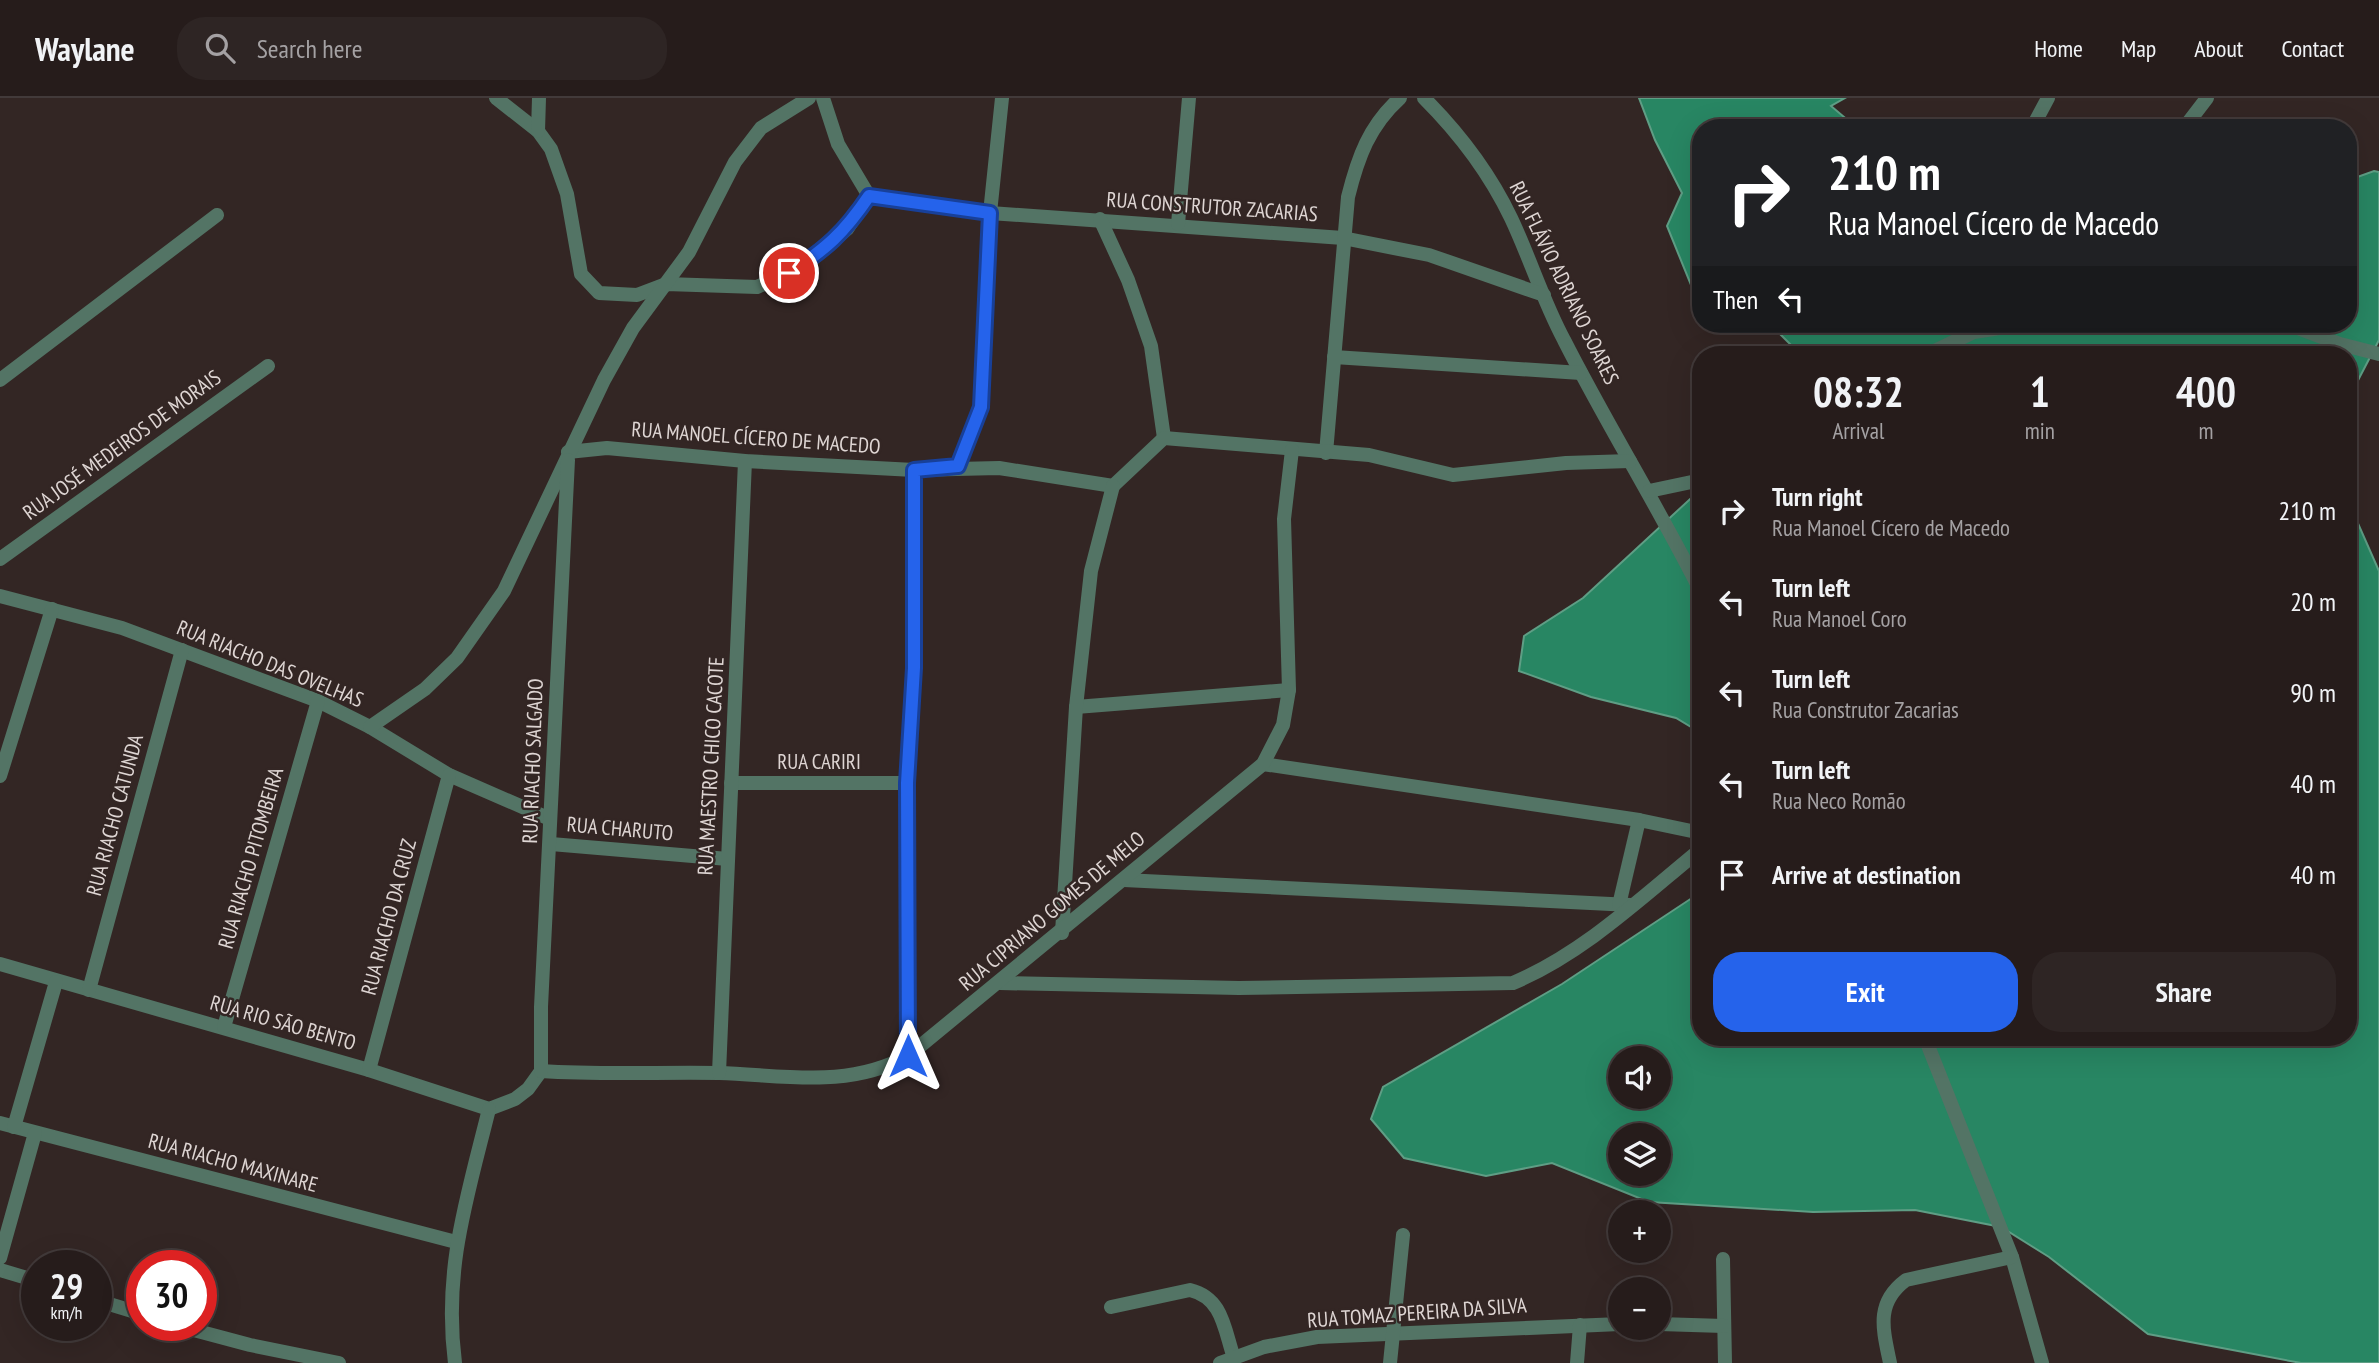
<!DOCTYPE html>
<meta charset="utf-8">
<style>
body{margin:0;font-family:"PT Sans Narrow",sans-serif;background:#2e2524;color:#f1f3f6;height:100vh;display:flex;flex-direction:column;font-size:26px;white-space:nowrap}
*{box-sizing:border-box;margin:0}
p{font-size:23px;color:#a4a1a3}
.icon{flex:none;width:38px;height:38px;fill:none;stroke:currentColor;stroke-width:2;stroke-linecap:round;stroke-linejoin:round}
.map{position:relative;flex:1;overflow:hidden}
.side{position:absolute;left:1692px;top:248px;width:665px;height:700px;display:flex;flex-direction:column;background:#261c1b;border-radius:28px;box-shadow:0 7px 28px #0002,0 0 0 2px #423a3a}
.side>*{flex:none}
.banner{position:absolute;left:1692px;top:21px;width:665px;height:214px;border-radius:28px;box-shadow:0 7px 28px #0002,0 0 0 2px #423a3a;background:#202124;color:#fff;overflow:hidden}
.fabs{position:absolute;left:1608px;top:948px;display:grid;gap:14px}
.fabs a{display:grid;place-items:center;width:63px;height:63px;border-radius:50%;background:#261c1b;box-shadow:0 7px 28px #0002,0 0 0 2px #423a3a;font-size:35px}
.speed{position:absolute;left:21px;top:1152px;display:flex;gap:14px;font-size:35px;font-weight:700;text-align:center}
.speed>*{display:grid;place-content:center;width:91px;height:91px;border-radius:50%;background:#261c1b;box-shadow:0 7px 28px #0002,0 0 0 2px #423a3a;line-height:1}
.speed small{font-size:18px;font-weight:400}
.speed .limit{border:10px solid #d22;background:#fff;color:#111}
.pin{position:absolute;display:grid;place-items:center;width:60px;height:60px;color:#fff;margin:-30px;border:4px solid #fff;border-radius:50%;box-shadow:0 2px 7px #0007}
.me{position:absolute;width:77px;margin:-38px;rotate:0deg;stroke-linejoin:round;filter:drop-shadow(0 0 5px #0008)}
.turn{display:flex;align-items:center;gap:24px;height:147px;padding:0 21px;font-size:32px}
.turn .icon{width:91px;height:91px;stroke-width:2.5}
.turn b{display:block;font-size:49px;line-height:60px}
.then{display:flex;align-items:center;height:66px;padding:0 21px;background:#0003;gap:14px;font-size:26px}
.eta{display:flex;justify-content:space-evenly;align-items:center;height:119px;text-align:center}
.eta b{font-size:42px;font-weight:700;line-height:49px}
.cta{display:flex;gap:14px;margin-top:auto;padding:14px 21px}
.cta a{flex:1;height:80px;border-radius:28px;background:#2563eb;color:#fff;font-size:28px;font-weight:700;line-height:80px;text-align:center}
.cta a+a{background:#2e2524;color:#f1f3f6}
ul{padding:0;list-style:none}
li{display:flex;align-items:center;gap:21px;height:91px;padding:0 21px}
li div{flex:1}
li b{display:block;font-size:26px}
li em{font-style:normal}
header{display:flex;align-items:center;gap:42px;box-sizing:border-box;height:98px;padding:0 35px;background:#261c1b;border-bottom:2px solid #423a3a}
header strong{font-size:33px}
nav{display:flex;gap:38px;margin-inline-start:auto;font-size:24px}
.search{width:490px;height:63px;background:#2e2524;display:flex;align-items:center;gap:18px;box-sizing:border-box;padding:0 24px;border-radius:28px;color:#a4a1a3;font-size:26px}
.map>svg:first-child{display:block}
</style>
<header>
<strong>Waylane</strong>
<div class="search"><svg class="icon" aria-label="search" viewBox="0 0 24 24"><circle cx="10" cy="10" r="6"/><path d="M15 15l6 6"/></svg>Search here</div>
<nav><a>Home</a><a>Map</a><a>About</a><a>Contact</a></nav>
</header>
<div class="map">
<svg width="2379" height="1265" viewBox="0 0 2379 1265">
<rect width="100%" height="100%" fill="#332624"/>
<g fill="#288663" stroke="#5f9e85" stroke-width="2" fill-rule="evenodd">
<polygon points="1639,0 1845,0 1831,8 1857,30 1701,30 1701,190 1691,187 1667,128 1682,95 1655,42"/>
<polygon points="2374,73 2379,74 2379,242 2354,290 2349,345 2348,257 1801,257 1770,226 2348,226 2349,82"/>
<polygon points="1701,391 1701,635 1676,620 1591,599 1519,573 1524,538 1583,500"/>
<path d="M 2349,405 L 2379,473 L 2379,1265 L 2301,1265 L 2148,1236 L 2049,1159 L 2001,1129 L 1915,1112 L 1813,1114 L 1649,1104 L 1552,1065 L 1486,1078 L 1404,1060 L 1371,1021 L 1383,989 L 1562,886 L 1701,794 L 1701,940 L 2348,940 ZM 1620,961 L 1659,961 L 1659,999 L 1620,999 ZM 1620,1038 L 1659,1038 L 1659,1076 L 1620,1076 Z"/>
</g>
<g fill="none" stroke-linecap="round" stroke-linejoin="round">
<g stroke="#537465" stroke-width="14">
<polyline points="496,0 538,33 551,51 567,96 581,176 599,195 637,197 666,186 757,189 789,175 817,157 847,131 869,98 838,46 823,0"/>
<path d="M 1424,0 C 1458,34 1490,76 1511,120 C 1530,160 1543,203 1564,242 C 1607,327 1658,408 1701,494"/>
<polyline points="2032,30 2048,0"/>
<polyline points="2184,30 2207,0"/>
<polyline points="538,33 539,0"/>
<polyline points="869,98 990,115 1343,140 1429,157 1544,197"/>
<polyline points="1100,121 1128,182 1151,248 1164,340"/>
<polyline points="1178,126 1189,0"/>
<polyline points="2287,226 2340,246 2379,256"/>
<polyline points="1926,257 1974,234 2026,226"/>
<polyline points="1334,259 1581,275"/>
<polyline points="0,282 217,117"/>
<polyline points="568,354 607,350 745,363 914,372 999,370 1113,388"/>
<path d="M 1326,355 L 1348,99 C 1358,59 1369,28 1400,0"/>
<polyline points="958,368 981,309 990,115 1002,0"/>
<polyline points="1113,388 1164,340 1369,357 1453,377 1566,365 1630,363"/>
<polyline points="1649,393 1701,382"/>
<polyline points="0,461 268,268"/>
<polyline points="0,498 122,530 318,603 370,629 449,677 550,721"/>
<polyline points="1076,609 1289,592"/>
<polyline points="370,629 425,591 457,560 504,493 604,282 633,230 689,154 735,64 761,30 809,0"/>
<polyline points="1263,666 1639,722 1701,735"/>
<polyline points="0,678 52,511"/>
<polyline points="731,685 907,685"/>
<polyline points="551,746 728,761"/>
<polyline points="1124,782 1631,807"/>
<polyline points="1619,807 1639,722"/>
<polyline points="1062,835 1076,609 1091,473 1113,388"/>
<polyline points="0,866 369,972 489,1011 515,1001 528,991 541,973"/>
<path d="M 1000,885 L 1239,890 L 1513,885 C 1584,855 1642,799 1701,751"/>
<polyline points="89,892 182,552"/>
<polyline points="224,929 318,603"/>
<polyline points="1925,940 2012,1159 2042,1265"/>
<polyline points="908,958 907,685 914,570 914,372"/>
<polyline points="369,972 449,677"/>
<path d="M 541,973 C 600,977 659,974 719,975 C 785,977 847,991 908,958 L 1263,666 L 1283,627 L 1289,592 L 1284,421 L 1292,352"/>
<polyline points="541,973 541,909 568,362"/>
<polyline points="719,975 745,363"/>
<polyline points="0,1025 456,1144"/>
<polyline points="14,1029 56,884"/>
<polyline points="0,1160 35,1035"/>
<polyline points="1723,1161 1725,1265"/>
<polyline points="0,1172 37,1183"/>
<polyline points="96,1202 142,1216"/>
<path d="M 1111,1209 L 1190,1192 C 1223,1200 1224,1231 1234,1260"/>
<polyline points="1659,1226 1724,1228"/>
<polyline points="175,1227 250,1247 339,1265"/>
<path d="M 455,1265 C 443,1172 467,1100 489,1011"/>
<polyline points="1220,1265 1264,1249 1317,1239 1620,1226"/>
<polyline points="1390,1265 1403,1137"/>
<polyline points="1577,1265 1580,1227"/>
<path d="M 1890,1265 C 1883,1231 1875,1205 1906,1182 L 2012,1159"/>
</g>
</g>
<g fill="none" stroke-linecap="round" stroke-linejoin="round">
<defs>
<path id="route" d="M 789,175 C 826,151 844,135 869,98 L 990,115 L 981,309 L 958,368 L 914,372 L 914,570 L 907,685 L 908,958"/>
</defs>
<use href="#route" stroke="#184099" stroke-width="18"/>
<use href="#route" stroke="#2563eb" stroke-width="12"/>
</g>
<g text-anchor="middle" stroke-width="5" stroke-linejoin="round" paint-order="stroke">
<g font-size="21" fill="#ded5d3" stroke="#332624">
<text transform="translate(1212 109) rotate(4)" y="7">RUA CONSTRUTOR ZACARIAS</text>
<text transform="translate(1564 185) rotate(64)" y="7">RUA FLÁVIO ADRIANO SOARES</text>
<text transform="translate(756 340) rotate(4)" y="7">RUA MANOEL CÍCERO DE MACEDO</text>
<text transform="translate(122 347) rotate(-36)" y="7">RUA JOSÉ MEDEIROS DE MORAIS</text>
<text transform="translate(270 566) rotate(22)" y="7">RUA RIACHO DAS OVELHAS</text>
<text transform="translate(533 663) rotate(-88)" y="7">RUA RIACHO SALGADO</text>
<text x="819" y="671">RUA CARIRI</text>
<text transform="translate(711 668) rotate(-87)" y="7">RUA MAESTRO CHICO CACOTE</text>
<text transform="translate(115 717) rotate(-75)" y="7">RUA RIACHO CATUNDA</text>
<text transform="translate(620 731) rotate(5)" y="7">RUA CHARUTO</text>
<text transform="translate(251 760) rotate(-74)" y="7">RUA RIACHO PITOMBEIRA</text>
<text transform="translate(1052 813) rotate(-40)" y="7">RUA CIPRIANO GOMES DE MELO</text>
<text transform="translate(389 819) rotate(-75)" y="7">RUA RIACHO DA CRUZ</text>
<text transform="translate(283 925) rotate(16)" y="7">RUA RIO SÃO BENTO</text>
<text transform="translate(233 1065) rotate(15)" y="7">RUA RIACHO MAXINARE</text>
<text transform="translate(1417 1215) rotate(-4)" y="7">RUA TOMAZ PEREIRA DA SILVA</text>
</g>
</g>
</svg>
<div class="fabs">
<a><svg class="icon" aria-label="sound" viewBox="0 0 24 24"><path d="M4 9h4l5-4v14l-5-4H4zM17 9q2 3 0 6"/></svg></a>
<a><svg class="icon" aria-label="layers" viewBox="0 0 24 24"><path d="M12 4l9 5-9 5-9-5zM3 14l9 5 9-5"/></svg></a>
<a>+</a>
<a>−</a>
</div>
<div class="speed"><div>29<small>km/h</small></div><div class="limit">30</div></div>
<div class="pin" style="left:789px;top:175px;background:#d93025"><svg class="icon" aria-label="arrive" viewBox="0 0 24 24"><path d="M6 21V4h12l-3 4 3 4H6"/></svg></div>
<svg class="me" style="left:908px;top:958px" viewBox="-20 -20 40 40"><path d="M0-17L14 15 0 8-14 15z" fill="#2563eb" stroke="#fff" stroke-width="4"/></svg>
<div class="banner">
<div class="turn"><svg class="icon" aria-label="right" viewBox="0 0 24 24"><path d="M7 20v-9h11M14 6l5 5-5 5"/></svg><div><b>210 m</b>Rua Manoel Cícero de Macedo</div></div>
<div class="then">Then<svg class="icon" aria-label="left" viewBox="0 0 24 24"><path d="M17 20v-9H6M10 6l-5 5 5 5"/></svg></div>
</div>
<section class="side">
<div class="eta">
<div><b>08:32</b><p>Arrival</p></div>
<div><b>1</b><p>min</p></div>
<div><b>400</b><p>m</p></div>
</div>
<ul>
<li><svg class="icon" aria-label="right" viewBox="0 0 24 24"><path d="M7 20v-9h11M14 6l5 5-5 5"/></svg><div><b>Turn right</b><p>Rua Manoel Cícero de Macedo</p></div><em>210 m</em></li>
<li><svg class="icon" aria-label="left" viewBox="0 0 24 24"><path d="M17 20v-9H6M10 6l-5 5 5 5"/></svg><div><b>Turn left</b><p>Rua Manoel Coro</p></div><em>20 m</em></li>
<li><svg class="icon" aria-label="left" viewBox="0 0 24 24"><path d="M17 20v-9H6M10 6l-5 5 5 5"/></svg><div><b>Turn left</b><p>Rua Construtor Zacarias</p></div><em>90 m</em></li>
<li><svg class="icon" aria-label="left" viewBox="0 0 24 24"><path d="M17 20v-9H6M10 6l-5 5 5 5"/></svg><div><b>Turn left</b><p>Rua Neco Romão</p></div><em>40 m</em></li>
<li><svg class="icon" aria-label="arrive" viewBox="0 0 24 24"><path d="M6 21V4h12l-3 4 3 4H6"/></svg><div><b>Arrive at destination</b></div><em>40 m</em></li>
</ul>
<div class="cta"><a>Exit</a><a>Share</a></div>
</section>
</div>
